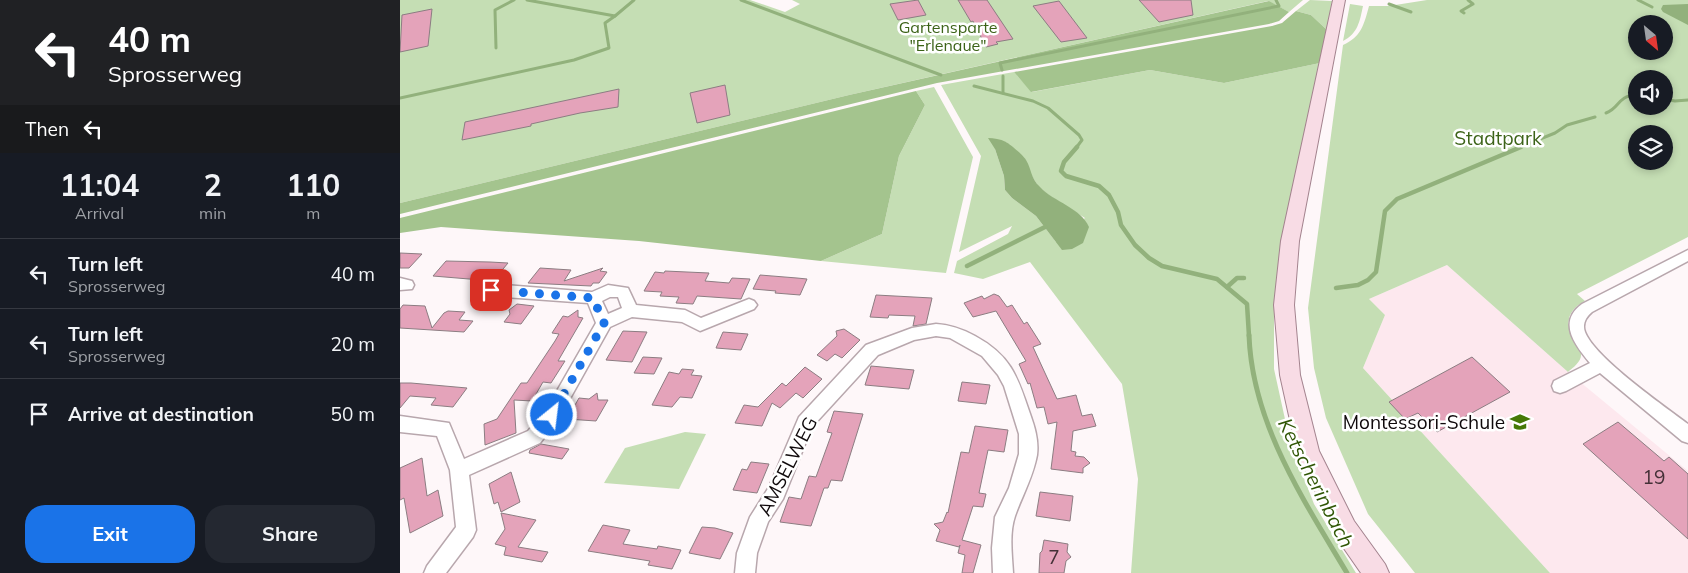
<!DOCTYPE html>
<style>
body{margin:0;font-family:Mulish,sans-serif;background:#242831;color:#f1f3f6;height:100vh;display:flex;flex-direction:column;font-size:19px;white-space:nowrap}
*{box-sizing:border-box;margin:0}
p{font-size:16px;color:#9ea1a6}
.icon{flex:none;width:28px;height:28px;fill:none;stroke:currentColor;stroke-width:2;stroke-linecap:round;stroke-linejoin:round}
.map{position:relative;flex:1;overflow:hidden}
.details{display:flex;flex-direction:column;background:#171b24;width:400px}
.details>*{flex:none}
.top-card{background:#202124;color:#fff;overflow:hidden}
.needle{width:32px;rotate:151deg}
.buttons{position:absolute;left:1228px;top:15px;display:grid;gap:10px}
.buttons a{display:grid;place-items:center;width:45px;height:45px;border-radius:50%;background:#171b24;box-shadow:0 2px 8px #0003;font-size:25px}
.pin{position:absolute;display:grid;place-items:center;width:42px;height:42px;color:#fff;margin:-21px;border-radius:10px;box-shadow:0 2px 8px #0006}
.me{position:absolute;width:55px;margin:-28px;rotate:29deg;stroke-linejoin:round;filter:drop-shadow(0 0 4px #0008)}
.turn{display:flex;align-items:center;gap:18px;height:105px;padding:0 25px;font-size:22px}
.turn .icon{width:65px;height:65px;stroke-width:2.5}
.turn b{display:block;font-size:35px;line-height:42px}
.then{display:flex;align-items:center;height:48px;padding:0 25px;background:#0003;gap:10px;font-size:19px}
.eta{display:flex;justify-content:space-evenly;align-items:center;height:85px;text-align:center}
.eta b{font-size:30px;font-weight:700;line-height:35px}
.button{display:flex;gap:10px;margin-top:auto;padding:10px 25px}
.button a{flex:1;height:58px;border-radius:20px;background:#1a73e8;color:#fff;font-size:20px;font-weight:700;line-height:58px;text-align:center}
.button a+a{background:#242831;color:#f1f3f6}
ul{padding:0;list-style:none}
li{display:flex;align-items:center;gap:15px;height:70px;padding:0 25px;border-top:1px solid #363941}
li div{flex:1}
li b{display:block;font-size:19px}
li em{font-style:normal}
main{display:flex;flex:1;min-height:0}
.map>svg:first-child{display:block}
</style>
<main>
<section class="details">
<div class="top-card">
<div class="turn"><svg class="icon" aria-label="left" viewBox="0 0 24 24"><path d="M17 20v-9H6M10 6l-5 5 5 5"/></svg><div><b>40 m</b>Sprosserweg</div></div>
<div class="then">Then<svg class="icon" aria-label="left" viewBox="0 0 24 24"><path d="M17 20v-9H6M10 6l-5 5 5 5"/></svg></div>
</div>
<div class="eta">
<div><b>11:04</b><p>Arrival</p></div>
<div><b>2</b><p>min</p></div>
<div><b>110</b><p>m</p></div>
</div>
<ul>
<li><svg class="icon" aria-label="left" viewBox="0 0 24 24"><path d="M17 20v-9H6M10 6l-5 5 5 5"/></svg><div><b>Turn left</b><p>Sprosserweg</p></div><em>40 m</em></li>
<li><svg class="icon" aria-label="left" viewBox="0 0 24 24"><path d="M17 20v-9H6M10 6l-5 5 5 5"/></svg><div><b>Turn left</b><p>Sprosserweg</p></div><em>20 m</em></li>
<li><svg class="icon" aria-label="arrive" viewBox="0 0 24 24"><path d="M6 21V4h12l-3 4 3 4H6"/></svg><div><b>Arrive at destination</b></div><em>50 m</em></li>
</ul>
<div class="button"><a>Exit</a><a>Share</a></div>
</section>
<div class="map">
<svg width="1288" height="573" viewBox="0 0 1288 573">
<rect width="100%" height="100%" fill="#fef7f9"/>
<polygon fill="#fde8ee" points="1047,265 1168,372 1288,471 1288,573 1150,573 963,368 985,315 969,299"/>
<g fill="#c5deb4" fill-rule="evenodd">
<polygon points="0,0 350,0 385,12 400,4 392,0 903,0 889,12 868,1 449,95 0,203"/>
<polygon points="910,0 932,1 927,30 911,15 896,11"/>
<path d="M 1027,0 L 1288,0 L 1288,237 L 1177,294 L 1185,301 C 1168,310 1164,322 1174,340 C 1176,344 1181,348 1181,354 C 1182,361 1173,368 1168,372 L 1047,265 L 969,299 L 985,315 L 963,368 L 1150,573 L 1015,573 L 968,514 L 926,418 L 914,368 L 908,308 L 943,45 C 961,37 964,25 969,6 L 989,6 ZM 1236,24 L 1264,24 L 1264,51 L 1236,51 ZM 1236,79 L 1264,79 L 1264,106 L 1236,106 ZM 1236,134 L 1264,134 L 1264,161 L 1236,161 Z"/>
<path d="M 950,4 L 963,6 C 960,20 958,34 943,41 Z"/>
<path d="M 920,63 L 884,232 L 874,313 L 874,369 L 890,442 L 914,504 L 956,573 L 731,573 L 738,479 L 722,384 L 630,262 L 583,279 L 554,273 L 557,261 L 608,234 L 612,226 L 559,252 L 581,156 L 541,85 L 614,72 L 632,92 L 750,70 L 824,83 ZM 606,142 L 615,151 L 639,187 L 650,196 L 685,218 L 656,242 L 636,216 L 612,198 L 605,190 L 604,176 L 595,149 Z"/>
<polygon points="534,87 573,157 546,273 421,261 482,234 499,156 525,105 516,91"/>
<polygon points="285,432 306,434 279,489 204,483 225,448"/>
</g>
<g fill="#a4c48e">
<polygon points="869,1 889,12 879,21 869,24 537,83 0,214 0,203 449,95"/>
<polygon points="896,11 911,15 927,30 920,63 824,83 750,70 631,92 614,72 872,26 882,23"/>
<polygon points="516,91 525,105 499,156 482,234 421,261 239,241 41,227 0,233 0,218"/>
</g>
<g fill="#92b17c">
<polygon points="1288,4 1288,25 1263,12 1261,9 1263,5"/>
<path d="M 588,138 C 594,138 600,139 606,142 C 611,145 623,155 626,160 C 632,170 630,177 640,187 C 654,202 681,208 689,227 L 683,243 L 672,249 L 662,250 L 636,216 L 612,198 L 605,190 L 604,176 L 595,149 Z"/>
</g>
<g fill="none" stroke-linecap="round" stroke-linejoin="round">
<g stroke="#92b17c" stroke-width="3">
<polyline points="127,0 215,16 234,0"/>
<polyline points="341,0 541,75"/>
<polyline points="1238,0 1252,7"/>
<polyline points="989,4 1011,12"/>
<polyline points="1064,13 1061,11 1073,4 1068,0"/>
<polyline points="96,48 95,10 114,0"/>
<polyline points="602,70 600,63 879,6 876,0"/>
<polyline points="603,76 603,93"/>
<polyline points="574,86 633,101 648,108 679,135 682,140 676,148"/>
<polyline points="0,98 174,60 209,48 205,23 215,16"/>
<polyline points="1264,99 1275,101 1288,100"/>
<path d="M 1206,113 C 1220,108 1217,96 1236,95"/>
<polyline points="1118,148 1155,133 1167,125 1195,117"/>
</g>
<g stroke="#92b17c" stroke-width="4.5">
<polyline points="677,147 664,162 661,171 666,176 699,186 709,195 718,212 721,225 735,245 749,258 762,266 817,279 847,304 849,336"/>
<polyline points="567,266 645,227"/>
<polyline points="827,287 837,278 844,278"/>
<polyline points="936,288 958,285 968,280 976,272 985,211 997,199 1121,147"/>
</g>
<path stroke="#92b17c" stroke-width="5" d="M 849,335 C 852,423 903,499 947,573"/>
</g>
<g fill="#e4a3ba" stroke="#8c7d82">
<polygon points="518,0 526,15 498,20 490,4"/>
<polygon points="558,0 587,0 613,39 596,42 598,44 586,47 573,21 571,22"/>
<polygon points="739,0 791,0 793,15 759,22"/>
<polygon points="659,1 687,38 661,42 633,6"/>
<polygon points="32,9 28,46 0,52 2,15"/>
<polygon points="325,85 330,115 297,123 290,93"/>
<polygon points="219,89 218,107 180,113 131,124 131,126 62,140 65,122"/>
<polygon points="0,253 22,254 9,268 0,268"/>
<polygon points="46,261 90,262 108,263 93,281 33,276"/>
<polygon points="140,268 171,270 164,281 203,268 200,271 207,272 199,283 193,283 191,286 128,283"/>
<polygon points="265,271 309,273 305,281 329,283 332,278 350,279 341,299 297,296 293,304 276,303 279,297 260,296 262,292 244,291 255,272 264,273"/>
<polygon points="360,275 397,278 407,279 400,295 375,293 376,291 353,289"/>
<polygon points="594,294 599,296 607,307 612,305 624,324 627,322 641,344 633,347 657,399 676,395 682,416 692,414 696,426 673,431 671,451 676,452 675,456 684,457 690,463 683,468 683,473 651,469 657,422 648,424 644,407 637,408 630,383 628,384 619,364 626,361 596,311 573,317 564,303 582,296 584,299"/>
<polygon points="476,295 532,298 526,324 513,326 515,316 489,315 488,318 470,317"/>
<polygon points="117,304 134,306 121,324 104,322 110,314 109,310"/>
<polygon points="3,305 25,306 32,328 44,313 48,311 65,312 59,320 73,321 64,332 0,328 0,309"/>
<polygon points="178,310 178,317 183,318 158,361 165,361 151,383 143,382 132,401 114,400 116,433 85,445 84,424 97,419 121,383 127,383 155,341 159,334 152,333 163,316 168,317"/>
<polygon points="444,329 460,340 442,358 435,354 427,361 417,355 437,336 436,331"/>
<polygon points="223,331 247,332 232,362 206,360"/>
<polygon points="323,332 348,334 341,350 316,348"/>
<polygon points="243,357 262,358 254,374 234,373"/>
<polygon points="1072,357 1110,392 1037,432 1018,413 1005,419 989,402"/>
<polygon points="471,366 514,370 509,389 465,385"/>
<polygon points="405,367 422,379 403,398 396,393 380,408 372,403 362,426 335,423 344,405 358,407 382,383 386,386"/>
<polygon points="282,369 294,370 291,375 302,376 292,398 280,397 272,407 252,405 269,372 279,374"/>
<polygon points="562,382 590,385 586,404 558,401"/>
<polygon points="0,383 11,383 67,388 53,407 31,405 36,398 10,396 0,408"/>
<polygon points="197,393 198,400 208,400 196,421 167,419 179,398 189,399"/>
<polygon points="434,411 463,414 442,481 431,480 428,488 424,488 411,526 380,522 389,497 401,499 409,476 416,477 432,433 427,432"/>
<polygon points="1218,422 1264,461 1269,457 1288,474 1288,539 1183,444"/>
<polygon points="575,426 608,430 604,452 588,450 579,493 586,494 583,507 573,506 562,540 581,545 573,573 562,573 565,555 558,553 560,545 559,547 536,541 540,530 534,524 543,522 547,512 548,513 561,452 569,453"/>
<polygon points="141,444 169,449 162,459 129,453 130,450"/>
<polygon points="22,458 27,496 38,490 43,516 10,533 4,498 0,500 0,468"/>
<polygon points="351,462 369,464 357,493 333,490 342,469 347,470"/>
<polygon points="111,472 120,502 101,512 98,502 94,504 89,484"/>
<polygon points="640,492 673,496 670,521 636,516"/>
<polygon points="101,513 136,520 118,547 148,552 142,562 104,555 106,547 95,544 105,529"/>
<polygon points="203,525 230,530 223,544 257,549 258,546 281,550 272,569 248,565 250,561 188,551"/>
<polygon points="302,527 315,528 333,533 320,559 289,553"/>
<polygon points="644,540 668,544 667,552 671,557 666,561 664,573 639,573 640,553 642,551"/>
</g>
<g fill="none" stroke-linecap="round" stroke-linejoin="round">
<defs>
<g id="minor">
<path d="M 1288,250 L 1288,261 L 1192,312 C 1186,317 1182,324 1185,332 C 1195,358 1264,406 1288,424 L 1288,443 L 1282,441 L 1200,373 L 1166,391 L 1160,393 L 1154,391 L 1152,386 L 1154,381 L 1190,363 C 1175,345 1157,322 1182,304 Z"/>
<polygon points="0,278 12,281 14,285 12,289 0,290"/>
<path d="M 91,284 L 192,292 L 208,285 L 228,288 L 236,305 L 285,310 L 301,318 L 349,299 L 354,301 L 357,305 L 354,309 L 300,331 L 282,322 L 232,317 L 210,327 L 158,420 L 140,443 L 69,475 L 76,530 L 73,537 L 46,573 L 24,573 L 27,566 L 56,527 L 50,470 L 37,436 L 0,432 L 0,416 L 49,423 L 64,459 L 128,431 L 146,410 L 196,323 L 188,303 L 91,296 L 86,294 L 83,290 L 86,286 ZM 210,297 L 218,297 L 222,308 L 208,314 L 202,301 Z"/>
<path d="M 536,324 C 551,325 562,329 575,336 C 610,355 617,375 629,411 C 634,425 639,439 637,455 C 633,477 622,496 615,516 C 609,533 612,555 613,573 L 593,573 L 592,548 L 595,517 L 609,488 L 619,454 L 619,434 L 604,386 L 598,375 L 582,356 L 550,338 L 536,336 L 514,340 L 478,355 L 412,427 L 383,499 L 368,522 L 357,553 L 355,573 L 335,573 L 337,553 L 350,517 L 369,487 L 399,417 L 466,345 L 512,328 Z"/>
</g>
<polygon id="major" points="933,0 945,0 899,241 894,305 900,375 919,451 954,521 985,564 989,573 961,573 936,537 897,452 880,375 874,305 881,241"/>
</defs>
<use href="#minor" stroke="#b8a7ad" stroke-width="3"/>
<use href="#major" stroke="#a3838e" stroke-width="2"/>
<use href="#minor" fill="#fff" fill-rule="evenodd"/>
<use href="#major" fill="#f8dce5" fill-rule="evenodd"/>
</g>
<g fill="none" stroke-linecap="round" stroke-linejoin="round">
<polyline stroke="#1a73e8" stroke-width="9" stroke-dasharray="0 16.2" points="91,290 193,298 204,323 152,415"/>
</g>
<defs>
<symbol id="school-bare" viewBox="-9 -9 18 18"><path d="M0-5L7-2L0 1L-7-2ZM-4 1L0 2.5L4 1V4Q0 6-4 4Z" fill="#457906" stroke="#fff" stroke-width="2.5" paint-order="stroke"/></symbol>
</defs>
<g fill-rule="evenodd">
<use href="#school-bare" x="1106" y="408" width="28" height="28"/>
</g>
<g text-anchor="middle" stroke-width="5" stroke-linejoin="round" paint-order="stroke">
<g font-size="16" fill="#3c6318" stroke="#fff">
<text x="548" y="33">Gartensparte<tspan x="548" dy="18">"Erlenaue"</tspan></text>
</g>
<g font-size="19" fill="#3c6318" stroke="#fff">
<text x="1098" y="145">Stadtpark</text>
</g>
<g font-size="19" fill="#0f090b" stroke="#fff" text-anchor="end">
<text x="1105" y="429">Montessori-Schule</text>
</g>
<g font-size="19" fill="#0f090b" stroke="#fff">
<text transform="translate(387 466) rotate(-63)" y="7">AMSELWEG</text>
</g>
<g font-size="19" fill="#443037">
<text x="1254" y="484">19</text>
<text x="654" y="564">7</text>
</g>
<g font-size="20" font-style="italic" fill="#305605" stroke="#fff">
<text transform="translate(916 483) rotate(63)" y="7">Ketscherinbach</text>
</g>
</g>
</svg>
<div class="buttons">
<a><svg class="needle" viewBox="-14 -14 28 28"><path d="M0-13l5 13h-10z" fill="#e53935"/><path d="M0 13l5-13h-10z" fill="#9ea1a6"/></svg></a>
<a><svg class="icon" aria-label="sound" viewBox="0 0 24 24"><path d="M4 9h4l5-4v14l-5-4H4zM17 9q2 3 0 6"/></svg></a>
<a><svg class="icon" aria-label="layers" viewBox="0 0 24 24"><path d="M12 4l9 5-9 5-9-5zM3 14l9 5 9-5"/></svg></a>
</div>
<div class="pin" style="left:91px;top:290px;background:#d93025"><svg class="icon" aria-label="arrive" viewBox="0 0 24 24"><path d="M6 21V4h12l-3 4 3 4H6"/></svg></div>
<svg class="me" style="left:152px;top:415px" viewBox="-20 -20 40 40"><circle r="17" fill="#1a73e8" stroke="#fff" stroke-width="3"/><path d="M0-11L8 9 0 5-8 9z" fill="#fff"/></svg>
</div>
</main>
